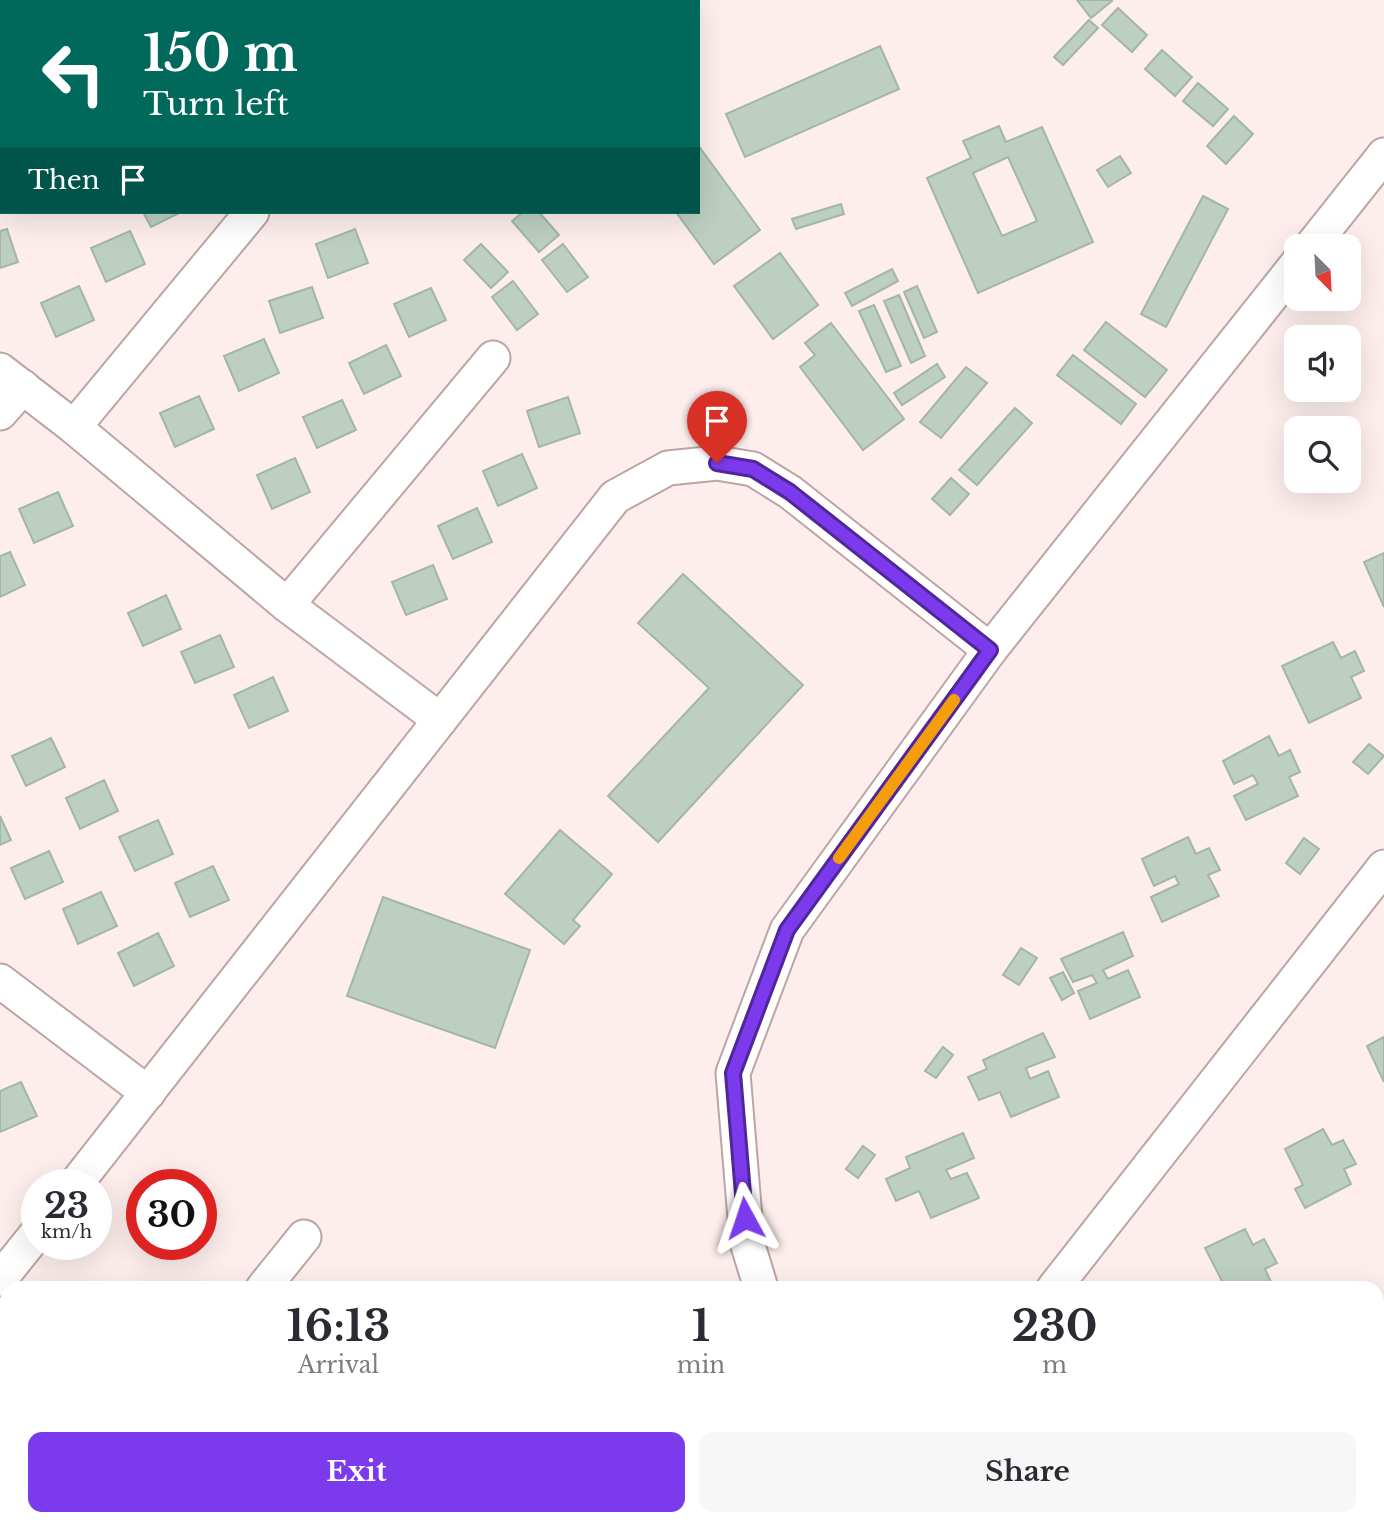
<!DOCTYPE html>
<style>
body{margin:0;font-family:"Libre Baskerville",serif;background:#f7f7f7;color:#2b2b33;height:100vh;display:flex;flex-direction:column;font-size:26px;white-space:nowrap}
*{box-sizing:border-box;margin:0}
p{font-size:23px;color:#7c7c81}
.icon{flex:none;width:38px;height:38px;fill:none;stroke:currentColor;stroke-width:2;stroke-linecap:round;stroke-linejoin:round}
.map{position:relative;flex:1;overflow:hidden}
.panel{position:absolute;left:0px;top:1281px;width:1384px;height:245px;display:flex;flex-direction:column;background:#fff;border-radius:21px 21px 0 0;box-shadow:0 7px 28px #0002}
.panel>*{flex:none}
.top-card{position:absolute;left:0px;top:0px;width:700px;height:214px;box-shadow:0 7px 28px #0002;background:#00695c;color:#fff;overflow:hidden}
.needle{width:46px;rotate:156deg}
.controls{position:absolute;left:1284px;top:234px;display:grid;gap:14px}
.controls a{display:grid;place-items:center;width:77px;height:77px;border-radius:14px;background:#fff;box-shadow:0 7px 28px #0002;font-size:35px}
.speed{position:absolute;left:21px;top:1169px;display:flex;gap:14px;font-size:35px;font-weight:700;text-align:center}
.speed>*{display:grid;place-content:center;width:91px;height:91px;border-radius:50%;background:#fff;box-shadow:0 7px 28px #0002;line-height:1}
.speed small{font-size:18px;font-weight:400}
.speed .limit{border:10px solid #d22;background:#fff;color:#111}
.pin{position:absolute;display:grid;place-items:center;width:60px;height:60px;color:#fff;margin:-72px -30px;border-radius:50% 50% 50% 0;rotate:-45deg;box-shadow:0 0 7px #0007}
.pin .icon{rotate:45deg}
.me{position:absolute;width:77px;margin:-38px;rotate:355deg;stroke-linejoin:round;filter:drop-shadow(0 0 5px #0008)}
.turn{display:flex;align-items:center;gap:24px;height:147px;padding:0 28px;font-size:32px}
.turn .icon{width:91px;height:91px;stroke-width:2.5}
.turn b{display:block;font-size:49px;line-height:60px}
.then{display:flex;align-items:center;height:66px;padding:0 28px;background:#0003;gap:14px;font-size:26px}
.eta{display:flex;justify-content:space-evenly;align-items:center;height:119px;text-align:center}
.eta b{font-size:42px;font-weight:800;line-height:49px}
.action{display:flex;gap:14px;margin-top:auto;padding:14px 28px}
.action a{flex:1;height:80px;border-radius:14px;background:#7c3aed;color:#fff;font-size:28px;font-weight:800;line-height:80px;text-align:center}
.action a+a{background:#f7f7f7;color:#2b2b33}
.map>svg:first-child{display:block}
</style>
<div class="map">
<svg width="1384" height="1526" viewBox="0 0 1384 1526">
<rect width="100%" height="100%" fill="#fdeeed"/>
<g fill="#bccfc2" stroke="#a3b6a9" stroke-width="2" fill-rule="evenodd">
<polygon points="1077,0 1111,0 1112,1 1091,18"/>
<polygon points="1118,8 1147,35 1132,52 1102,25"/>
<polygon points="1089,20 1098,28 1063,65 1054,57"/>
<polygon points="880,46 899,89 745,157 726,114"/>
<polygon points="1162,50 1192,77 1175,96 1145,69"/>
<polygon points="1198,83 1228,109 1213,126 1183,101"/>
<polygon points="1234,116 1253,134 1226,164 1207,146"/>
<path d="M 999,126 L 1006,142 L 1042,127 L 1093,242 L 978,293 L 927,178 L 971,158 L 963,141 ZM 1008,157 L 1037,221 L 1002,236 L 973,173 Z"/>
<polygon points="698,145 760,230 714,264 676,212 698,212"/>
<polygon points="1120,156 1131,173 1108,187 1097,170"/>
<polygon points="1203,196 1228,209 1166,327 1141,314"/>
<polygon points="841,204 844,214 796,229 792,219"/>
<polygon points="143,212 181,212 151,227"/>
<polygon points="523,212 539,212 559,235 539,252 512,221"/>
<polygon points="7,229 18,262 0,268 0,231"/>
<polygon points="355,229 368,263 328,278 316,244"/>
<polygon points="130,231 145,264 106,282 91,248"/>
<polygon points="481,244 508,272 491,288 464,260"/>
<polygon points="563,244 588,277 567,292 542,260"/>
<polygon points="780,253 818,305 773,339 734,286"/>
<polygon points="892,269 898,281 852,306 845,293"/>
<polygon points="513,281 538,314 517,330 492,297"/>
<polygon points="79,286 94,320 56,337 41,303"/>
<polygon points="917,286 937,332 924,338 904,292"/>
<polygon points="312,287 323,318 280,333 269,301"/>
<polygon points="431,288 446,320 409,337 394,304"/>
<polygon points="899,295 925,356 911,363 884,301"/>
<polygon points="874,305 901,366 886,372 859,311"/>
<polygon points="1106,322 1167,370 1145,397 1084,350"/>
<polygon points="831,323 904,419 863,450 800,367 815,355 805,343"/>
<polygon points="264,339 279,373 239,391 224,356"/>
<polygon points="386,345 401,376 364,394 349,363"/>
<polygon points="1073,355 1136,404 1121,424 1057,375"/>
<polygon points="937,364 945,377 902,405 894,393"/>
<polygon points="966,367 987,383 941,438 920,422"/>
<polygon points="199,396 214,429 175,447 160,413"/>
<polygon points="568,397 580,433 539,447 527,411"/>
<polygon points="342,400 356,430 317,448 303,417"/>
<polygon points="1015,408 1032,423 977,485 959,470"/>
<polygon points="522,454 537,488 498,506 483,471"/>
<polygon points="295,458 310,492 272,509 257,475"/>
<polygon points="951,478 969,494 950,515 932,499"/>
<polygon points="58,492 73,526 34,543 19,509"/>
<polygon points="477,508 492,542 453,559 438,526"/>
<polygon points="10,552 25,585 0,597 0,556"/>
<polygon points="1384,553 1384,607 1364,562"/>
<polygon points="433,565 447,599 406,615 392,582"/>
<polygon points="683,574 803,685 658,842 608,796 709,688 638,623"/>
<polygon points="166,595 181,629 143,646 128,613"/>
<polygon points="220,635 234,667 195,683 181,652"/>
<polygon points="1333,642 1341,658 1355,651 1364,671 1351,677 1361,698 1309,723 1282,666"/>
<polygon points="273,677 288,711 249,728 234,695"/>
<polygon points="1269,736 1279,756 1290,750 1300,772 1289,777 1298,796 1246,820 1234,796 1258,784 1253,775 1234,784 1223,761"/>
<polygon points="51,738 65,767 26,786 12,756"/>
<polygon points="1369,744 1384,756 1368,774 1353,762"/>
<polygon points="104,780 118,811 80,829 66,798"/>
<polygon points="0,816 11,840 0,845"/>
<polygon points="158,820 173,854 135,871 119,837"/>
<polygon points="560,830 612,874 573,920 580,926 564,944 505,894"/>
<polygon points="1188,837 1196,854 1209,848 1220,870 1208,875 1219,896 1162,922 1151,897 1179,884 1175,876 1154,886 1142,859"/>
<polygon points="1304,838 1319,849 1300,874 1286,863"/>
<polygon points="49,851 63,882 25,899 11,868"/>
<polygon points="213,866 229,900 190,917 175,883"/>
<polygon points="101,892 117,926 78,944 63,909"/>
<polygon points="383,897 530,950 495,1048 347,996"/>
<polygon points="1123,932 1133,956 1103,970 1108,979 1128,970 1140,997 1090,1019 1078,991 1097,983 1092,975 1073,982 1061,959"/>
<polygon points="158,933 174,966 134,986 118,953"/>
<polygon points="1021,948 1037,958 1019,985 1003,975"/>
<polygon points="1063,972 1074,993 1062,1000 1050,978"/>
<polygon points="1043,1033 1055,1057 1026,1068 1030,1079 1048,1071 1059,1097 1011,1117 1000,1092 979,1100 968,1077 987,1069 983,1060"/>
<polygon points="1384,1037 1384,1082 1367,1046"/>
<polygon points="943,1047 953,1055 936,1078 925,1071"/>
<polygon points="21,1082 37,1116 0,1132 0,1091"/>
<polygon points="1323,1129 1332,1145 1343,1140 1356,1164 1344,1169 1351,1184 1305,1208 1295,1189 1303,1185 1285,1149"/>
<polygon points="963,1133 974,1158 946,1170 951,1179 967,1173 979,1198 931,1218 919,1191 896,1201 886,1179 910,1168 906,1157"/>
<polygon points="863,1146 875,1155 858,1178 846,1169"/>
<polygon points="1245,1229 1253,1245 1264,1239 1277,1263 1265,1269 1272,1284 1264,1288 1216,1288 1224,1285 1205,1248"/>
<polygon points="1384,1356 1384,1417 1377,1402 1377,1359"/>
<polygon points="7,1386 7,1418 0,1402 0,1389"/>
<polygon points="150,1519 196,1519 199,1526 153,1526"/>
<polygon points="270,1519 290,1519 299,1526 264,1526"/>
<polygon points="557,1519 582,1519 585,1526 542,1526"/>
<polygon points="1016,1519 1089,1519 1083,1526 1011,1526"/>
</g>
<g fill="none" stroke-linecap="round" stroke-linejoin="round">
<defs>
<g id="minor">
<polyline points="58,0 58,2"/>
<polyline points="0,84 2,82"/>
<polyline points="1311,247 1384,155"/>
<polyline points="0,370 74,427 287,605 440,720"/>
<polyline points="0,413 23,387"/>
<polyline points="74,427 252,212"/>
<polyline points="287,605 493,358"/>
<polyline points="0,981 148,1093"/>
<polyline points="75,1185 615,497 668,468 717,463 753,469 790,492 990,650"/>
<polyline points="0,1279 37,1233"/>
<polyline points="263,1288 304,1237"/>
<polyline points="761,1288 747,1242 733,1073 787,930 990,650 1297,264"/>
<polyline points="1054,1288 1384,867"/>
<polyline points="850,1519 854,1526"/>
<polyline points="1154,1519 1162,1526"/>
<polyline points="71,1526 76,1519"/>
<polyline points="456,1526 462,1519"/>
</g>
</defs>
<use href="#minor" stroke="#bca5a4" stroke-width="37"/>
<use href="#minor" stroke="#fff" stroke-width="33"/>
</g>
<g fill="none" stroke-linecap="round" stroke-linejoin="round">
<defs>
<polyline id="route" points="717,463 753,469 790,492 990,650 787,930 733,1073 745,1218"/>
</defs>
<use href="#route" stroke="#51269a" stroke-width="18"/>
<use href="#route" stroke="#7c3aed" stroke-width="12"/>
<polyline stroke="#f59e0b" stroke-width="12" points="839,858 954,700"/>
</g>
</svg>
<div class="controls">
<a><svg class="needle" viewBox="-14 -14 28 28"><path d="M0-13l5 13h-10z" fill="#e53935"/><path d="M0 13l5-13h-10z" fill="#7c7c81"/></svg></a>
<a><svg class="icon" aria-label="sound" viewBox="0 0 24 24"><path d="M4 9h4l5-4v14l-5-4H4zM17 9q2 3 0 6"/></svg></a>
<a><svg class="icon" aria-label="search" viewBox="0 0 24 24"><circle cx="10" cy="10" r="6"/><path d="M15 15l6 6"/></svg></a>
</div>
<div class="speed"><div>23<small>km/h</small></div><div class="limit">30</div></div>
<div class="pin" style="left:717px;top:463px;background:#d93025"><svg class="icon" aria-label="arrive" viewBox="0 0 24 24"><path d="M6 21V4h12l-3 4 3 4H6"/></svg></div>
<svg class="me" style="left:745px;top:1218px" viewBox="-20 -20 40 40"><path d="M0-17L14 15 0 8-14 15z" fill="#7c3aed" stroke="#fff" stroke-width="4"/></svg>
<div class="top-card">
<div class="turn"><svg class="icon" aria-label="left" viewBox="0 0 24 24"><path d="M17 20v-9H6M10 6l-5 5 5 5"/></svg><div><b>150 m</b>Turn left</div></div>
<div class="then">Then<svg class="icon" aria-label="arrive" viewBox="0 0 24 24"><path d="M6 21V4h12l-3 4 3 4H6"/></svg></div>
</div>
<section class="panel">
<div class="eta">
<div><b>16:13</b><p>Arrival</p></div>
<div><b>1</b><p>min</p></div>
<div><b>230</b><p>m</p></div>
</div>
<div class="action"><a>Exit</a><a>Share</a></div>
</section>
</div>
